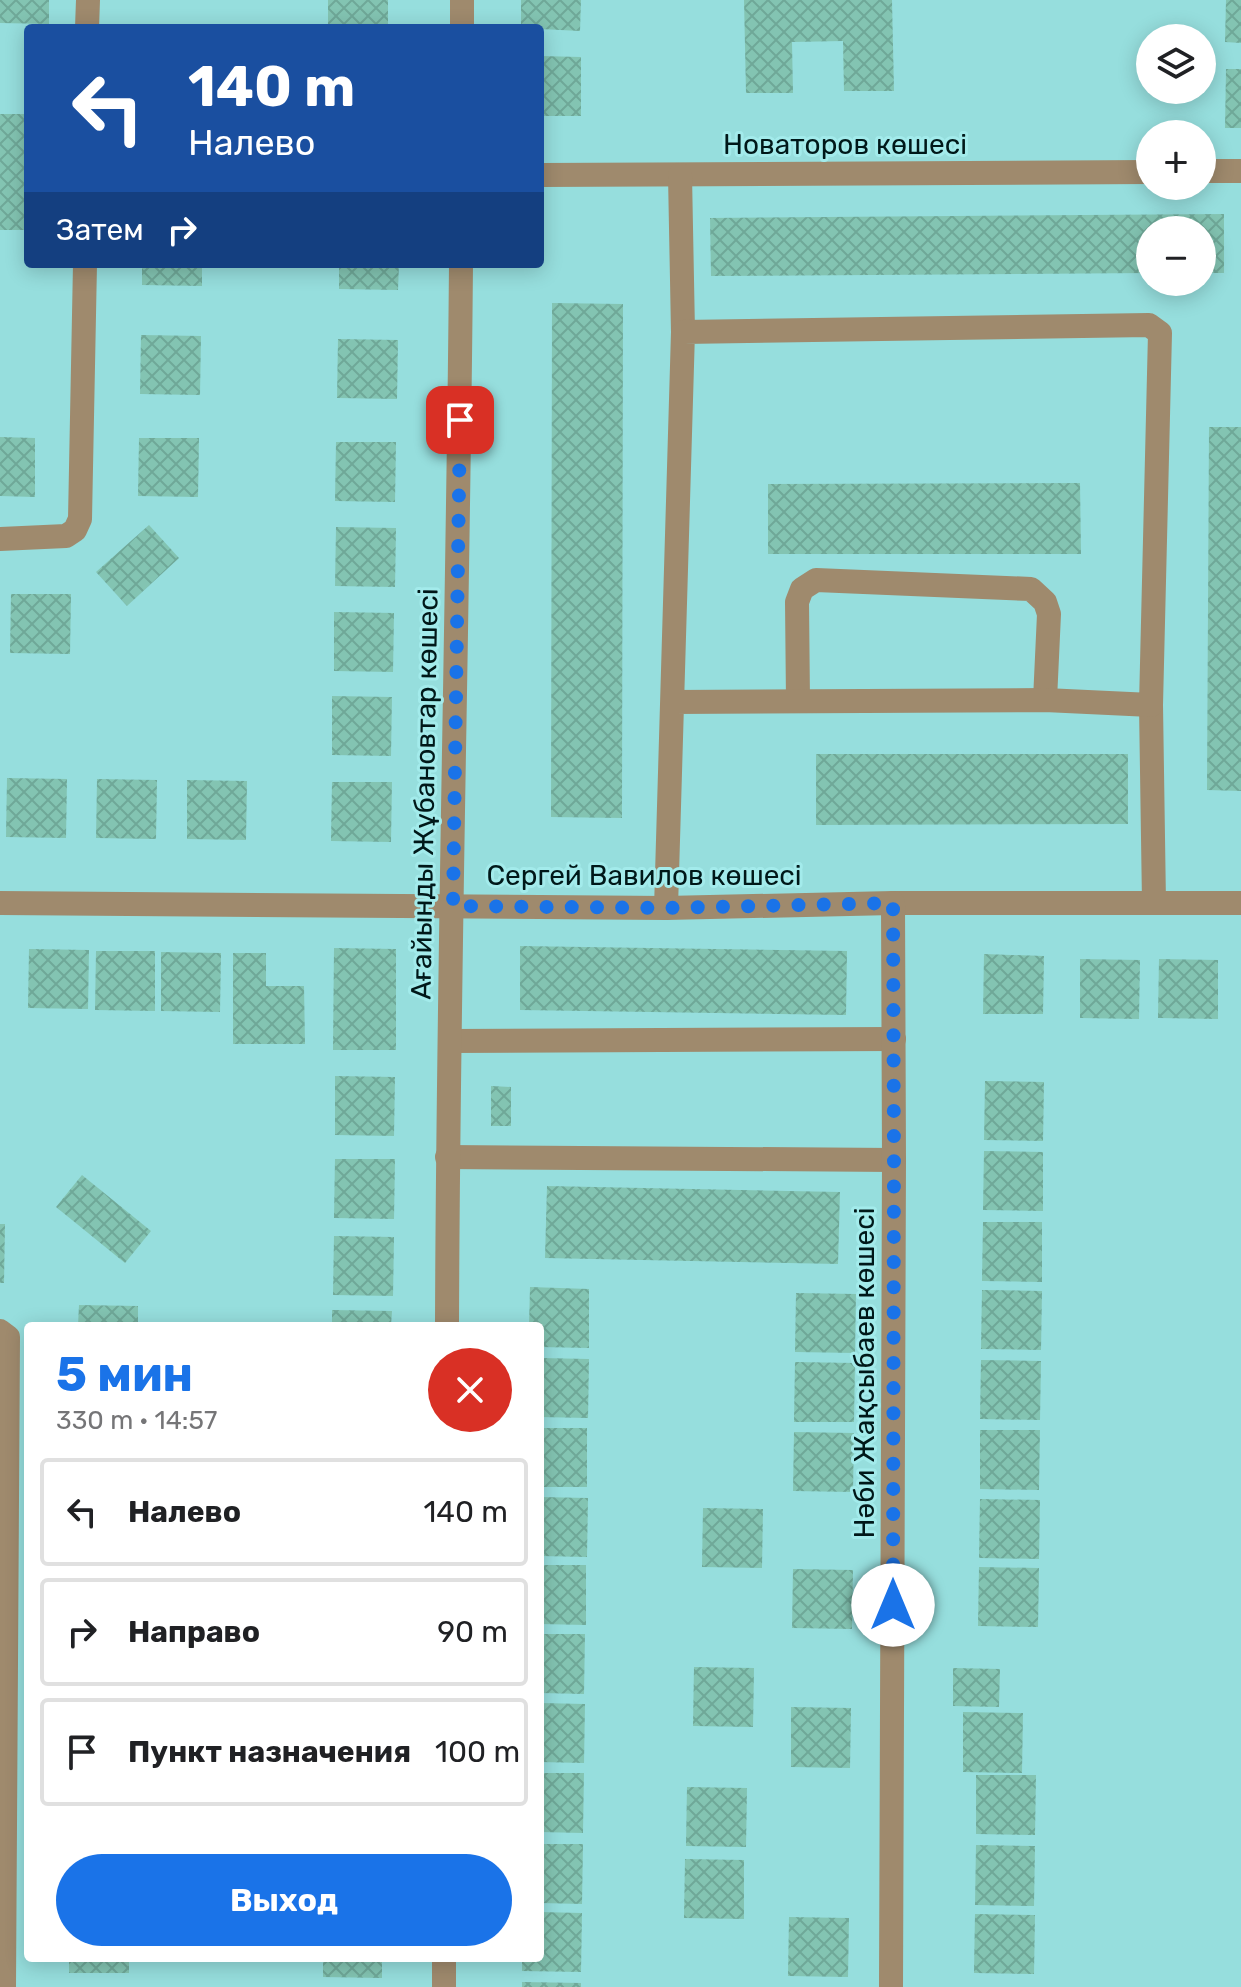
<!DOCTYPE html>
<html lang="ru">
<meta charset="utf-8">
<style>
body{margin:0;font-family:Rubik,sans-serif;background:#f6f6f6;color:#202124;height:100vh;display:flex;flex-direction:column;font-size:30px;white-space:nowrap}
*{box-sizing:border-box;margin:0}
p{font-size:26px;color:#757577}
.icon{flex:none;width:44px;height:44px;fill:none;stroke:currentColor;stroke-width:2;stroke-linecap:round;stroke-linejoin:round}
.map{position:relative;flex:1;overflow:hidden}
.side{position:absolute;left:24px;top:1322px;width:520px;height:640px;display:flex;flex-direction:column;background:#fff;border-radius:8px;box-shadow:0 4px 20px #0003}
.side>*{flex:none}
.banner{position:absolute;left:24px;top:24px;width:520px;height:244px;border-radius:8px;box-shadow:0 4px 20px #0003;background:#1a4fa0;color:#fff;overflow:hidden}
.fabs{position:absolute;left:1136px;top:24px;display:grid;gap:16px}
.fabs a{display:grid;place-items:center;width:80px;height:80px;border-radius:50%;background:#fff;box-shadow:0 4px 20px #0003;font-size:40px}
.pin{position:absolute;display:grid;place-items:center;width:68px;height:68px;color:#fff;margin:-34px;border-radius:16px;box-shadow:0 4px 12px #0006}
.me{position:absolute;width:88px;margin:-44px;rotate:0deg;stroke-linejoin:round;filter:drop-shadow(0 0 6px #0008)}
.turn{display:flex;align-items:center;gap:28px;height:168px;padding:0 32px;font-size:36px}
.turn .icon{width:104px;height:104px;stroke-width:2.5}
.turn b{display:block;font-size:56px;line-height:68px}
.then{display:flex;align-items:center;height:76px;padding:0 32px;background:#0003;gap:16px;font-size:30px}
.round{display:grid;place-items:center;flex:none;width:84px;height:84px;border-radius:42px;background:#f6f6f6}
.head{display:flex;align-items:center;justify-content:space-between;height:136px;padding:0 32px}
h1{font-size:48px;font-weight:700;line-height:60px;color:#1a73e8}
.cta{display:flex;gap:16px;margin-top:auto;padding:16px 32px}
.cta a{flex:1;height:92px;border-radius:48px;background:#1a73e8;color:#fff;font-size:32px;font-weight:700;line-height:92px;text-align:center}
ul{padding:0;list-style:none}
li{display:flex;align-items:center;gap:24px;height:108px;margin:0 16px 12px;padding:0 16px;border:4px solid #e0e0e0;border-radius:8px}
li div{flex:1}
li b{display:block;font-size:30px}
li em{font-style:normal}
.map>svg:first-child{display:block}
</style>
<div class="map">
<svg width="1241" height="1987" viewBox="0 0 1241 1987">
<defs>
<pattern id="building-cross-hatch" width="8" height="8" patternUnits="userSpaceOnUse" patternTransform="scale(2)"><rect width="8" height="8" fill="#83c4b2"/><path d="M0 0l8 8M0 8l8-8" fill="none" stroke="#6fa898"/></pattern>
</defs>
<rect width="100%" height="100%" fill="#96dedd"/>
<g fill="url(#building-cross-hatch)">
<polygon points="0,0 49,0 49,24 0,23"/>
<rect x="328" y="0" width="60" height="28"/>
<polygon points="521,0 581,0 580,31 521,28"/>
<polygon points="744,0 892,0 894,91 844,91 843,41 792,42 793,93 746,93"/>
<polygon points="1226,0 1241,0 1241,43 1225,42"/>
<polygon points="540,56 581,57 581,116 540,116"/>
<polygon points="1226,69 1241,69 1241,128 1225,128"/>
<rect x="0" y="114" width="28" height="116"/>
<polygon points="1224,214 1224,273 1202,273 1202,230 1150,230 1150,273 711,276 710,218"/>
<polygon points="142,264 202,264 202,286 142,285"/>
<polygon points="339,264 399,264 398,290 339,289"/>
<polygon points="552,303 623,304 622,818 551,817"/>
<polygon points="141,335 201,336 200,395 140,394"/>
<polygon points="338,339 398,340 397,399 337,398"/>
<polygon points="1209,427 1241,427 1241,791 1207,790"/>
<polygon points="0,437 35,438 35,497 0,496"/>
<polygon points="139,438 199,438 198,497 138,496"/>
<polygon points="336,442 396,442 395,502 335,501"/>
<polygon points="1080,483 1081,554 768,554 768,484"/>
<polygon points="149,525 179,558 127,606 96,572"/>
<polygon points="336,527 396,528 395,587 335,586"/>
<polygon points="11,594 71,594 70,654 10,653"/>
<polygon points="334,612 394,613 393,672 334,671"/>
<polygon points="332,696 392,697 391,756 332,755"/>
<polygon points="816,754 1128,754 1128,824 816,825"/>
<polygon points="7,778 67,779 66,838 6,837"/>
<polygon points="97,779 157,780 156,839 96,838"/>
<polygon points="187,780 247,781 246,840 187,839"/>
<polygon points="332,782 392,782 391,842 331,841"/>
<polygon points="520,946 847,951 846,1015 520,1010"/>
<polygon points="334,948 396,949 396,1050 333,1050"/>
<polygon points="29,949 89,950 88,1009 28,1008"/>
<polygon points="96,951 155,951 155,1011 95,1010"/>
<polygon points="161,952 221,953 220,1012 161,1011"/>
<polygon points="233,953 266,953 266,986 304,986 305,1044 233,1044"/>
<polygon points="984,954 1044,956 1043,1014 983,1014"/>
<polygon points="1080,959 1140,960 1139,1019 1080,1018"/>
<polygon points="1159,959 1218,960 1218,1019 1158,1018"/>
<polygon points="335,1076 395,1077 394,1136 335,1135"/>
<polygon points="985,1081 1044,1082 1043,1141 984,1140"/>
<polygon points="491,1086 511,1087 511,1126 491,1126"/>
<polygon points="984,1151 1043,1152 1043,1211 983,1210"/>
<polygon points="335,1159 395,1159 394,1219 334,1218"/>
<polygon points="82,1175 151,1231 125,1263 56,1207"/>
<polygon points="547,1186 840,1192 838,1264 545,1258"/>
<polygon points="983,1222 1042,1222 1042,1282 982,1281"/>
<polygon points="0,1224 5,1224 4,1283 0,1283"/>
<polygon points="334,1236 394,1237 393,1296 333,1295"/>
<polygon points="530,1287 589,1289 589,1348 540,1347 540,1326 529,1326"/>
<polygon points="982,1290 1042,1291 1041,1350 981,1349"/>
<polygon points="796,1293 856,1294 855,1353 795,1352"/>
<polygon points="79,1305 138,1306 138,1326 78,1326"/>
<polygon points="332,1310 392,1311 391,1326 332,1326"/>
<polygon points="540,1358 589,1359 588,1418 540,1417"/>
<polygon points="981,1360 1041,1361 1040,1420 980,1419"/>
<polygon points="795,1362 855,1363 854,1422 794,1422"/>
<rect x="540" y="1428" width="47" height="59"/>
<polygon points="980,1430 1040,1430 1039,1490 980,1489"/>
<polygon points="794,1432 854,1433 853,1492 793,1491"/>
<polygon points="540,1497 588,1498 587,1557 540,1556"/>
<polygon points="980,1499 1040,1500 1039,1559 979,1558"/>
<polygon points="703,1508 763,1509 762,1568 702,1567"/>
<polygon points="540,1565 586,1565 586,1625 540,1624"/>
<polygon points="979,1567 1039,1568 1038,1627 978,1626"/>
<polygon points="793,1569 853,1570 852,1629 792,1628"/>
<polygon points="540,1634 585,1634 584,1694 540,1693"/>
<polygon points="694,1667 754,1668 753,1727 693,1726"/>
<polygon points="953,1668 1000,1669 999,1707 953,1706"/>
<polygon points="540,1703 585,1704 584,1763 540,1762"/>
<polygon points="791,1707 851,1708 850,1768 791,1767"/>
<polygon points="963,1712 1023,1713 1022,1773 963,1772"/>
<polygon points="540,1773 584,1773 583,1833 540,1832"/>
<polygon points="976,1775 1036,1775 1035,1835 976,1834"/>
<polygon points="687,1787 747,1788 746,1847 686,1846"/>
<polygon points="540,1844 583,1844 582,1904 540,1903"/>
<polygon points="976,1845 1035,1846 1034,1906 975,1905"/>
<polygon points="685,1859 744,1860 744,1919 684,1918"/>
<polygon points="540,1912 582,1913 581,1972 522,1971 522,1958 540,1958"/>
<polygon points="975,1914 1035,1915 1034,1974 974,1973"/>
<polygon points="789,1917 849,1918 848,1977 788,1976"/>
<rect x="69" y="1958" width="60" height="15"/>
<polygon points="323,1958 382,1958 382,1978 323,1977"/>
<polygon points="522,1982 581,1983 581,1987 522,1987"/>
</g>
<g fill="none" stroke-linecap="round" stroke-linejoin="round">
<g stroke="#9f8a6d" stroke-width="24">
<polyline points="87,28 88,0"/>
<polyline points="462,28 462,0"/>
<polyline points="1202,171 1241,171"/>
<polyline points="540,175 1150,172"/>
<polyline points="680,175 683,332"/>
<polyline points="0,539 66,536 75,530 80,519 85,264"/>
<polyline points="798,701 797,602 802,589 816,580 1031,589 1045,602 1049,614 1045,700"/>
<polyline points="1151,705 1154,903"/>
<polyline points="0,903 666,908 893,903 1241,903"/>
<polyline points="666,908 683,332 1149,325 1160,333 1151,705 1045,700 673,702"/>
<polyline points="450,1041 894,1039"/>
<polyline points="447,1157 894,1160"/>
<path d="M 447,1326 C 448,972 458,618 461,264"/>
<polyline points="0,1331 8,1337 4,1987"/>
<polyline points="444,1987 444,1958"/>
<polyline points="891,1987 894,1160 893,903"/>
</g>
</g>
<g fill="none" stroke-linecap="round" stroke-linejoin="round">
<polyline stroke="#1a73e8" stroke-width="14" stroke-dasharray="0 25.2" points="460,420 453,906 666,908 893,903 894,1160 893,1605"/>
</g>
<g text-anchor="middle" stroke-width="6" stroke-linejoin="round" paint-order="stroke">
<g font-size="28" fill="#001819" stroke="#a3ebeb">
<text x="845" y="154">Новаторов көшесі</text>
<text transform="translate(424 794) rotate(-89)" y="10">Ағайынды Жұбановтар көшесі</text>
<text x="644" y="885">Сергей Вавилов көшесі</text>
<text transform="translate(864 1373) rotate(-90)" y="10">Нәби Жақсыбаев көшесі</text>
</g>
</g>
</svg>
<div class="fabs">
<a><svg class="icon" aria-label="layers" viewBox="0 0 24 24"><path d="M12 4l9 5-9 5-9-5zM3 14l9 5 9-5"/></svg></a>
<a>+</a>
<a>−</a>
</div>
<div class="pin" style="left:460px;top:420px;background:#d93025"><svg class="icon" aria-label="arrive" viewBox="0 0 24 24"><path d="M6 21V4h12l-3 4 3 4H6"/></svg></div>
<svg class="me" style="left:893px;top:1605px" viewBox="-20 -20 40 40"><circle r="19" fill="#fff"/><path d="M0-13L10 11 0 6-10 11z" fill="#1a73e8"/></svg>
<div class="banner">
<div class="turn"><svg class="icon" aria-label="left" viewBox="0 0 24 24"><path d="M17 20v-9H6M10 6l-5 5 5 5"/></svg><div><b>140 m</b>Налево</div></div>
<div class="then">Затем<svg class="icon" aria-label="right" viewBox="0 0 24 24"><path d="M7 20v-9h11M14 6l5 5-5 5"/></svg></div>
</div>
<section class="side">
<div class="head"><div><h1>5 мин</h1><p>330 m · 14:57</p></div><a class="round" style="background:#d93025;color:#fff"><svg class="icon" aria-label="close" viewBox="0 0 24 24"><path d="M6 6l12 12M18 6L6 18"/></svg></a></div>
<ul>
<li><svg class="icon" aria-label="left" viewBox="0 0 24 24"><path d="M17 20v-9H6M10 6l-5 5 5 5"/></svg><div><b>Налево</b></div><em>140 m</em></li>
<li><svg class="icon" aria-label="right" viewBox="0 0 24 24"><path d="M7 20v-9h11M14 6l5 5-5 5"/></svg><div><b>Направо</b></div><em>90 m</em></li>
<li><svg class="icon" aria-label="arrive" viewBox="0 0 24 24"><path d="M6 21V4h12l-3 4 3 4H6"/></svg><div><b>Пункт назначения</b></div><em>100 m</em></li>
</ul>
<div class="cta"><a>Выход</a></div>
</section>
</div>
